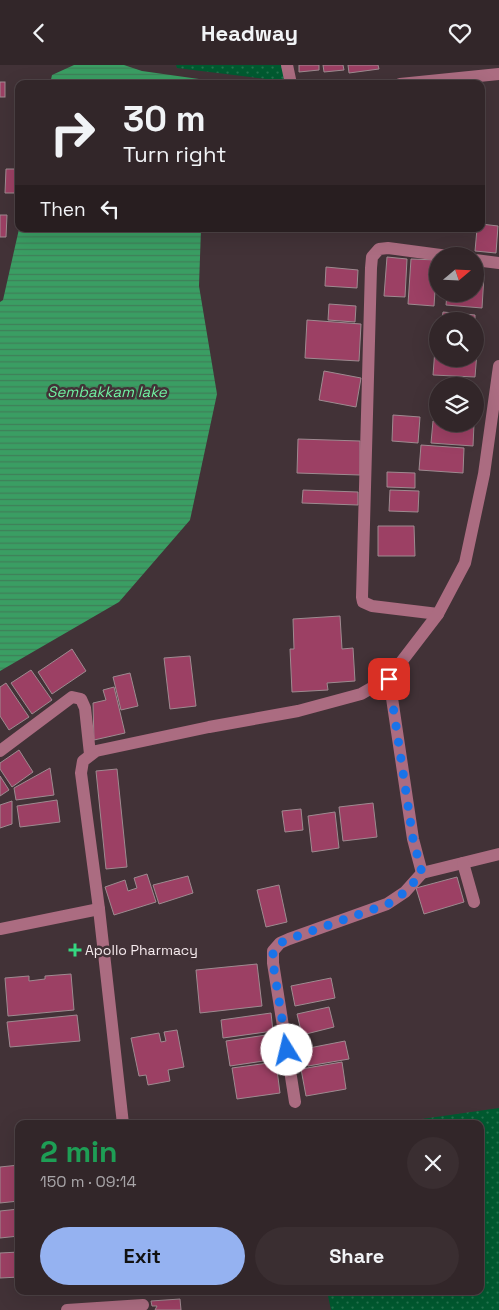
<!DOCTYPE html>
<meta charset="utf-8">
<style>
body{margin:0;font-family:"Space Grotesk",sans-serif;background:#3a2e31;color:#f1f3f6;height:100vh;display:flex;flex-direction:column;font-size:19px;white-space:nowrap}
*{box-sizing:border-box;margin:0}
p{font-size:16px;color:#a8a5a8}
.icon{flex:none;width:28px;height:28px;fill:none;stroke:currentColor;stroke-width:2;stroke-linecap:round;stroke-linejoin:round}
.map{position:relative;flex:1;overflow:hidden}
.drawer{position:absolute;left:15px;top:1055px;width:469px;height:175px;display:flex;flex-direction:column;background:#322629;border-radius:10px;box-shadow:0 5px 20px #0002,0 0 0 1px #4d4346}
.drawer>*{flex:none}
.hud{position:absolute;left:15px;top:15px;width:470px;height:152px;border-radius:10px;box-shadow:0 5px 20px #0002,0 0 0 1px #4d4346;background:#322629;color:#f1f3f6;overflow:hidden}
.needle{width:32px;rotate:71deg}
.fabs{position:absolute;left:429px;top:182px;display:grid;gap:10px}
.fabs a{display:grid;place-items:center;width:55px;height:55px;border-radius:50%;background:#322629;box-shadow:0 5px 20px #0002,0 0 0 1px #4d4346;font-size:25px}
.pin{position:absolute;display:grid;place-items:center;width:42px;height:42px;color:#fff;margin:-21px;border-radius:10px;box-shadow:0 2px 8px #0006}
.me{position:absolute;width:55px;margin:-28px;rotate:351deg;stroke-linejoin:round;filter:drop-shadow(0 0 4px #0008)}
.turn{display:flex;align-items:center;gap:18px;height:105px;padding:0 25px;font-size:22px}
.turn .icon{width:65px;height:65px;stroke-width:2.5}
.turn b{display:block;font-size:35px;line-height:42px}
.then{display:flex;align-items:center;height:48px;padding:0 25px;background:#0003;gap:10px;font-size:19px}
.round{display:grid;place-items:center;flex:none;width:52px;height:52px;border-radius:26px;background:#3a2e31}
.head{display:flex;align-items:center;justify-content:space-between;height:85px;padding:0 25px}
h1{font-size:30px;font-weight:700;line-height:38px;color:#1e9e55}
.button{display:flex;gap:10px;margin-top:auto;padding:10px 25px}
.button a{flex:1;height:58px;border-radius:30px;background:#95b2f1;color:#111;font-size:20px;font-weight:700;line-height:58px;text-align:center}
.button a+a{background:#3a2e31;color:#f1f3f6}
header{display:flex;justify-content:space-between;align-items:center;height:65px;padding:0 25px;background:#322629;font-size:22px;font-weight:700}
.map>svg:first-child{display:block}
</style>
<header><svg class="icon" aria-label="back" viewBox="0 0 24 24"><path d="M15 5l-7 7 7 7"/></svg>Headway<svg class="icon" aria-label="heart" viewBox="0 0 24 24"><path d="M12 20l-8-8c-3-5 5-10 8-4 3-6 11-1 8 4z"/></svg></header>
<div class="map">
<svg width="499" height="1245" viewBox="0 0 499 1245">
<defs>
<pattern id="grass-dots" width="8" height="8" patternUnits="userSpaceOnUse" patternTransform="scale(1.25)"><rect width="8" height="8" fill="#005a30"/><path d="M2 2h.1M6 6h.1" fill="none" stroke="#26724e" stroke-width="1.8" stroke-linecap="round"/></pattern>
<pattern id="water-rules" width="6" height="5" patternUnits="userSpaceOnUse" patternTransform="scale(1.25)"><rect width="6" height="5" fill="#3a9e63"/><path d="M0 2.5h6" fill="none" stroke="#407f59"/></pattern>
</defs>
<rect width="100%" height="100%" fill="#423237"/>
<g fill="url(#grass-dots)">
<polygon points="176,0 287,0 290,17 177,3"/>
<polygon points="499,1043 499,1245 331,1245 327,1226 480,1226 480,1059 387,1059"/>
</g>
<g fill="url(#water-rules)">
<polygon points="74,0 124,0 142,6 206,15 206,19 50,19 52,10"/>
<polygon points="19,164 201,164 199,221 217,329 190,455 119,537 0,606 0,237 3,235"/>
</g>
<g fill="#9c4064" stroke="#9e8a90">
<polygon points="299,0 319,0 319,5 299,7"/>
<polygon points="323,0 343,0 344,5 324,7"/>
<polygon points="348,0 378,0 379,4 349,8"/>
<rect x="0" y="17" width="5" height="15"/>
<polygon points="6,104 19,104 19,128 5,128"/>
<polygon points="0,150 7,150 6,172 0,172"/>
<polygon points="481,159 498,161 496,188 475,186 477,164 481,164"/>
<polygon points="387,192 407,194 405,232 384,231"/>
<polygon points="411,194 437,195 434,241 408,239"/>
<polygon points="326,202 358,205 357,223 325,221"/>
<polygon points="475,210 484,210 482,243 446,240 447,229 475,229"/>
<polygon points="329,239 356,241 355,257 328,255"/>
<polygon points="443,247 475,250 475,256 442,256"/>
<polygon points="307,255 361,259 359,296 305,293"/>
<polygon points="435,284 438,284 438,294 475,294 475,287 477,287 475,312 433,310"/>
<polygon points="324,306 361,313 356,342 319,335"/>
<polygon points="393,350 420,352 418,378 392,376"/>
<polygon points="433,356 438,356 438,359 474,359 473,381 431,378"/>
<polygon points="298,374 360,376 360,410 297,408"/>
<polygon points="421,380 464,383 463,408 419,405"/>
<polygon points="387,407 415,408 415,423 387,422"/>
<polygon points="303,425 358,427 358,440 302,438"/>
<polygon points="390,425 419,426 418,447 389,446"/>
<polygon points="378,461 414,461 415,491 378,491"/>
<polygon points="340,551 342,584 353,583 355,616 327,618 328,625 292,627 290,584 294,584 293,554"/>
<polygon points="72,584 86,606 52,629 38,607"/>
<polygon points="190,591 196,641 170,644 164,593"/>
<polygon points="31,605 52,635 32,649 11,618"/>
<polygon points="130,608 138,641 121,645 113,612"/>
<polygon points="6,618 29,652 9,665 0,651 0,622"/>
<polygon points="114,622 125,668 94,675 93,638 106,635 103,625"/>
<polygon points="19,685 33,707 12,722 0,704 0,698"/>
<polygon points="50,703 54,730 16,735 14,723"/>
<polygon points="117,704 127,802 106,804 96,706"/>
<polygon points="0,711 9,725 0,731"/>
<polygon points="57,735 60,757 20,762 17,741"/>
<polygon points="12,736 12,759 0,763 0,740"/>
<polygon points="373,738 377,772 343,776 339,742"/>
<polygon points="301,744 303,765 285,767 282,746"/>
<polygon points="335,747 339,783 312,787 308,751"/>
<polygon points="147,809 156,837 114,850 105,822 125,815 128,826 137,823 134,813"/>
<polygon points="188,811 193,828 159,839 153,820"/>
<polygon points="457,812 464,837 424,849 416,823"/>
<polygon points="279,820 287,857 266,862 257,825"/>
<polygon points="257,899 262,941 200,948 196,905"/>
<polygon points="71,909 74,945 8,951 5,913 29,911 29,916 45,914 45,911"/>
<polygon points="331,913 335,933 295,941 291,921"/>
<polygon points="329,942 334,962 302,970 297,949"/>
<polygon points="271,948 273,966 223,973 221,955"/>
<polygon points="77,950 80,976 10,982 7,957"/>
<polygon points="177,965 184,1002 168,1005 170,1016 148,1020 146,1010 139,1011 131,973 159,968 161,977 166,976 164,967"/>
<polygon points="273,969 277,994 230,1001 226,976"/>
<polygon points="345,976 349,994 308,1001 304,984"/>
<polygon points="276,997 280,1028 237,1034 232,1003"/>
<polygon points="342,997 346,1024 306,1031 301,1004"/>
<polygon points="19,1100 19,1136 0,1138 0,1102"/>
<polygon points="19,1144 19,1171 0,1173 0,1146"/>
<polygon points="19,1187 19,1212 0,1213 0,1188"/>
<polygon points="180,1234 181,1245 155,1245 157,1241 152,1241 151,1236"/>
</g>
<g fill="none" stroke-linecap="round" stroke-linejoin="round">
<g stroke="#ab6c81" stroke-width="12">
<polyline points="287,0 291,19"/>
<polyline points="400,19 499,9"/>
<polyline points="475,195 499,198"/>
<polyline points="438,549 372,541 363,537 362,532 371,203 372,192 379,184 388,183 448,191"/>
<polyline points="389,613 413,774 422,808 499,789"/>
<polyline points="0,686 72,632 81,634 85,643 90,689"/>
<polyline points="463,798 474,837"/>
<polyline points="0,864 99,844"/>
<polyline points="295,1037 273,898 273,886 280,878 289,874 387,839 405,827 422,808"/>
<polyline points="123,1059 99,844 81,708 83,696 96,686 209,662 298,646 361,629 389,613 438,549 465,498 484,409 499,301"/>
<polyline points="67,1245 143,1240"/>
</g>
</g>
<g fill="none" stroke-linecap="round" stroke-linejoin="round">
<polyline stroke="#1a73e8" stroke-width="9" stroke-dasharray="0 16.2" points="287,985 273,898 273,886 280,878 289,874 388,839 405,827 422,808 413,774 389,614"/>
</g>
<path fill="#35d881" stroke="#423237" stroke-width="2" d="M72.5 877.5h5v5h5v5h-5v5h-5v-5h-5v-5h5z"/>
<g text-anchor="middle" stroke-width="5" stroke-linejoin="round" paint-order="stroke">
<g font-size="14" fill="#f5eaed" stroke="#423237" text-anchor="start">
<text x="85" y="890">Apollo Pharmacy</text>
</g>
<g font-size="15" font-style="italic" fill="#70efa1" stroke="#423237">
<text x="107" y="332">Sembakkam lake</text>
</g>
</g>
</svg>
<div class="fabs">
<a><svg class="needle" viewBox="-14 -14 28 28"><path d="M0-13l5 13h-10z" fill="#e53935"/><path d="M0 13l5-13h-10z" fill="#a8a5a8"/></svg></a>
<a><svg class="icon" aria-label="search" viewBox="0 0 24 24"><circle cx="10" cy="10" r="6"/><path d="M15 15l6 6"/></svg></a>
<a><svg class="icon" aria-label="layers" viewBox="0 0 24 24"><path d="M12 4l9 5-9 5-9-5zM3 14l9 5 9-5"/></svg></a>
</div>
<div class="pin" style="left:389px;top:614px;background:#d93025"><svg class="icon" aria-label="arrive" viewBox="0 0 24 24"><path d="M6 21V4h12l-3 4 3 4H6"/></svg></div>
<svg class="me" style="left:287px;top:985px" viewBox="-20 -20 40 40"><circle r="19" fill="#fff"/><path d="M0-13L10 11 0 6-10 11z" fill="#1a73e8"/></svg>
<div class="hud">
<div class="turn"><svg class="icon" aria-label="right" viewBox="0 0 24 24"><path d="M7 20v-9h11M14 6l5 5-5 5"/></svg><div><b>30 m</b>Turn right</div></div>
<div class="then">Then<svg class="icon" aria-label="left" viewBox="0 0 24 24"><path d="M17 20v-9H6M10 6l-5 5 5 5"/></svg></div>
</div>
<section class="drawer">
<div class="head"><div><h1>2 min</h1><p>150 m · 09:14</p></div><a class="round"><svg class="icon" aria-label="close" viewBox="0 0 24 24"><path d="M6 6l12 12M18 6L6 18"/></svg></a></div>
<div class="button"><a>Exit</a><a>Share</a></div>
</section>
</div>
